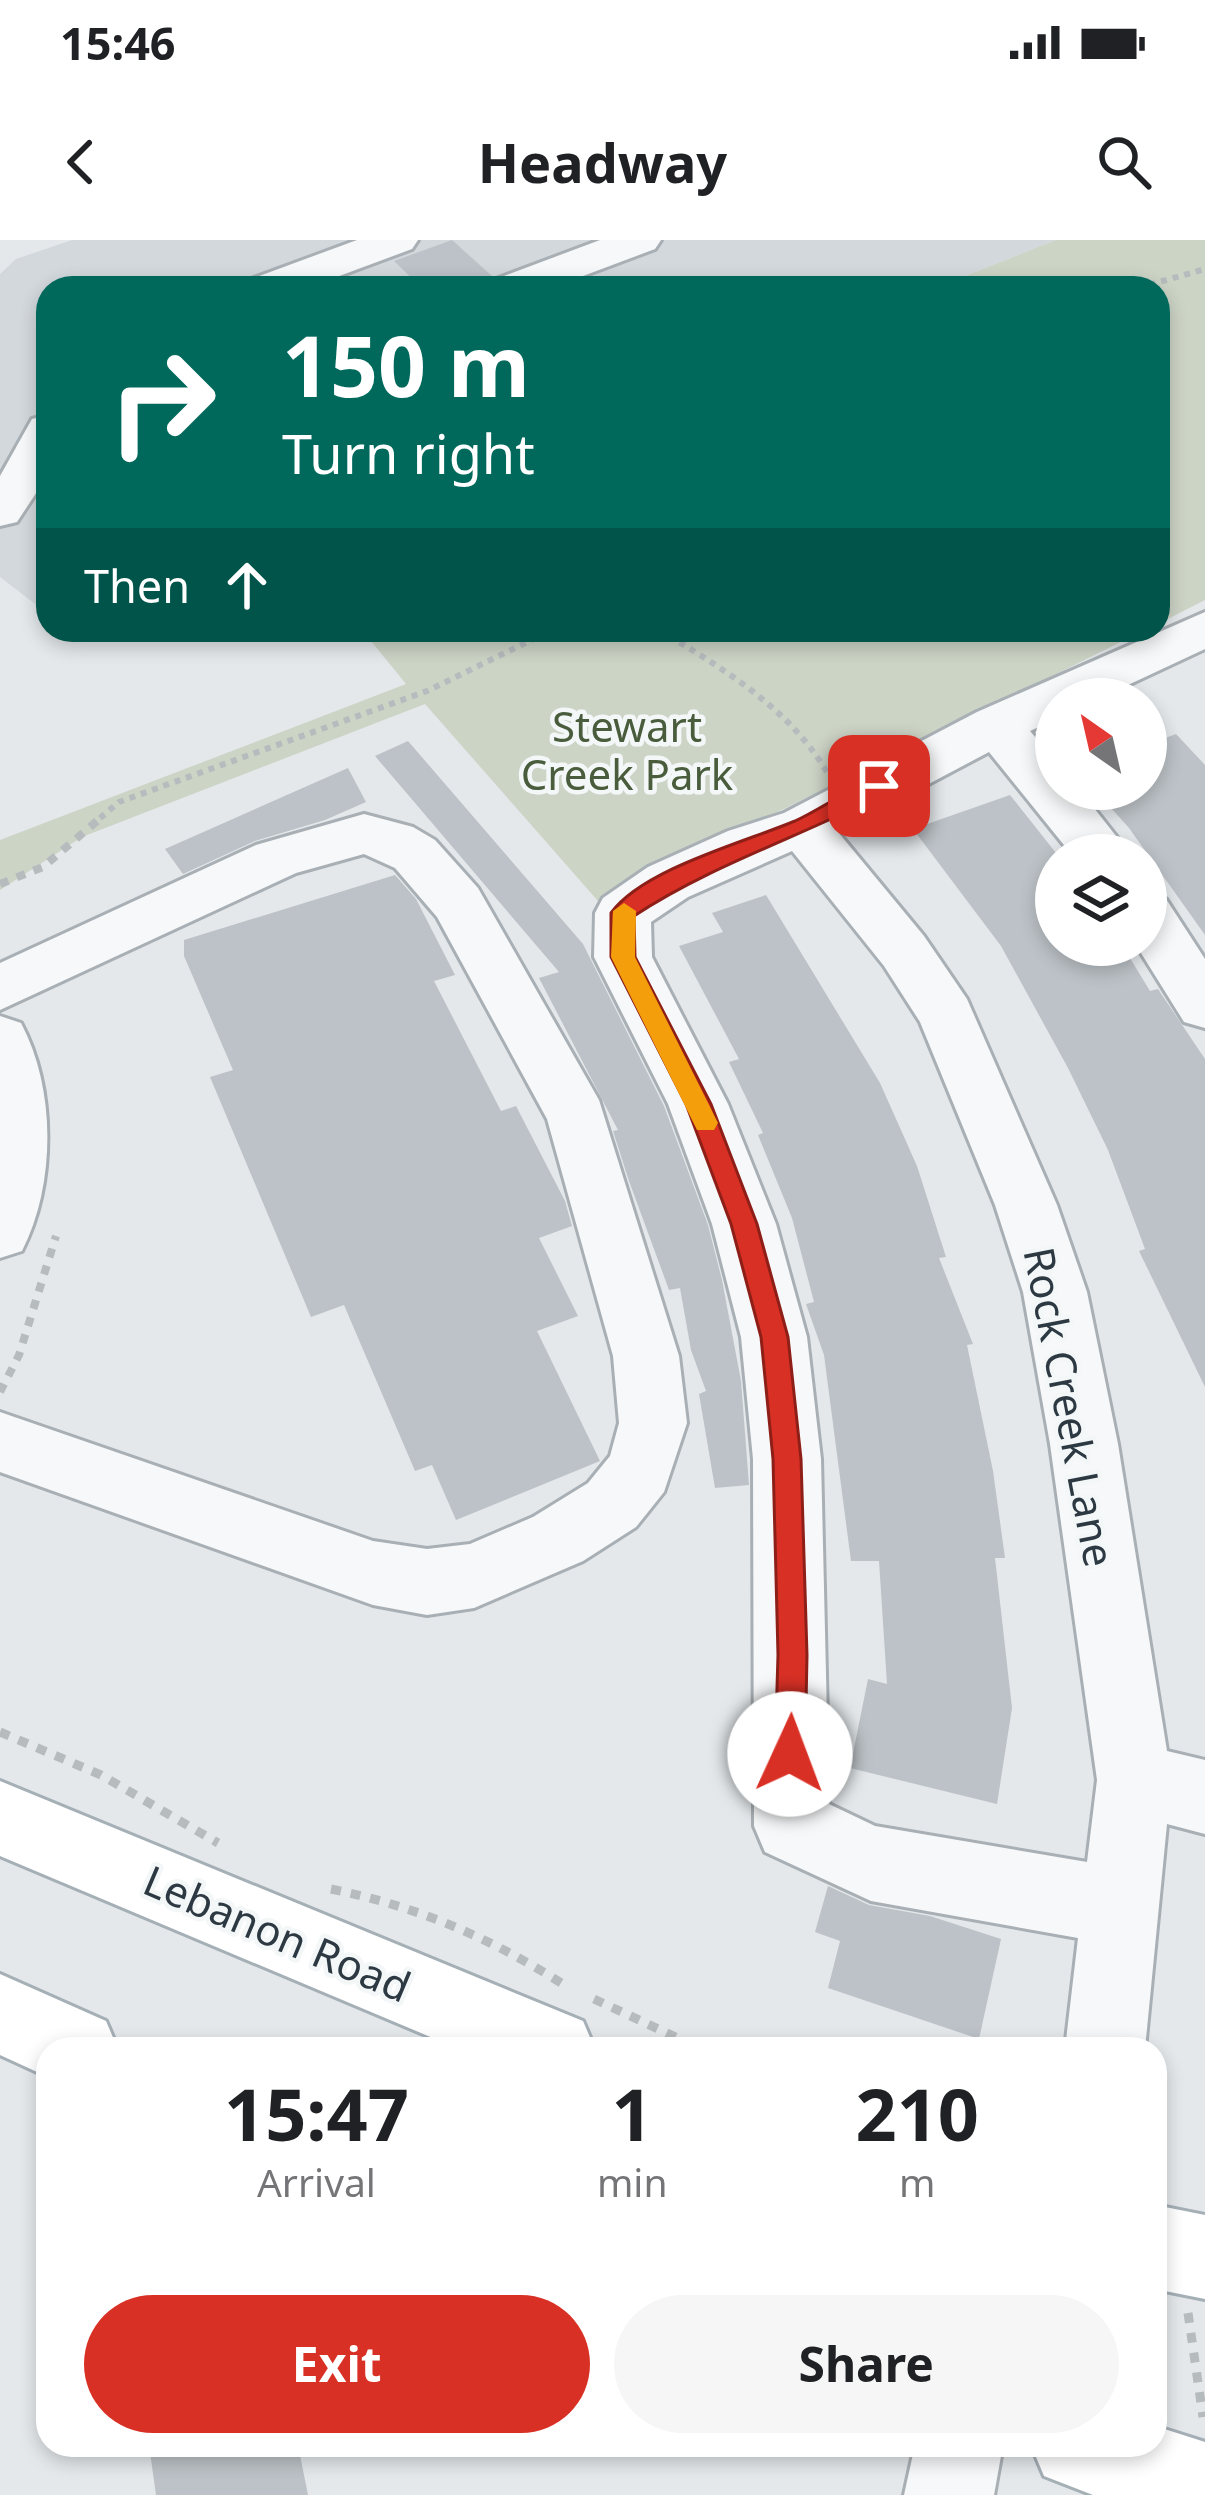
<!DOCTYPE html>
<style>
body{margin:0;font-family:"Noto Sans",sans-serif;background:#f6f6f6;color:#202124;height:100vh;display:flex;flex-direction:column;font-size:45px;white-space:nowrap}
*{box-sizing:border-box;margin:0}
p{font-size:39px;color:#757577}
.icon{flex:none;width:66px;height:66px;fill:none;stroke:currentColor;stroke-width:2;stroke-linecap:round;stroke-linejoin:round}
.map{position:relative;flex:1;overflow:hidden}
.drawer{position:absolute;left:36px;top:1797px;width:1131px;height:420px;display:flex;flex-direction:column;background:#fff;border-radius:36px;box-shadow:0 6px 18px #0003}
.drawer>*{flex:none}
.hud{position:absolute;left:36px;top:36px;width:1134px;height:366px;border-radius:36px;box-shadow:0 6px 18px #0003;background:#00695c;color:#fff;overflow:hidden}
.needle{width:78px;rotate:326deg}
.tools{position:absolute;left:1035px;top:438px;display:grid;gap:24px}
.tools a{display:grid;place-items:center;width:132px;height:132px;border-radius:50%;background:#fff;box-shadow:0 6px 18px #0003;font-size:60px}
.pin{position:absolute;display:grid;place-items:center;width:102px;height:102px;color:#fff;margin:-51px;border-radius:24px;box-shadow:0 6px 18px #0006}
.me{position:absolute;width:132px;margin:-66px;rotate:2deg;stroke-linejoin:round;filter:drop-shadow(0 0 9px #0008)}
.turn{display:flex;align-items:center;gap:42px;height:252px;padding:0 48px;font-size:54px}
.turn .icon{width:156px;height:156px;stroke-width:2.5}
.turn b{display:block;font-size:84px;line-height:102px}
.then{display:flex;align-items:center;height:114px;padding:0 48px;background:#0003;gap:24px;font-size:45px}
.eta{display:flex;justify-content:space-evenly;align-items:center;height:204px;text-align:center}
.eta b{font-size:72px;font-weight:700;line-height:84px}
.action{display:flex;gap:24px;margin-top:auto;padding:24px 48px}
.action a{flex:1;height:138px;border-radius:72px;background:#d93025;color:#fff;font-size:48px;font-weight:700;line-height:138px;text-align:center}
.action a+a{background:#f6f6f6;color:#202124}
.status{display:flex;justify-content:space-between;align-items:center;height:84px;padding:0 60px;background:#fff;direction:ltr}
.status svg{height:33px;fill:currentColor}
header{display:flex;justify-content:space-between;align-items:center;height:156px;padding:0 48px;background:#fff;font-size:54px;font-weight:700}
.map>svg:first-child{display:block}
</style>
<div class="status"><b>15:46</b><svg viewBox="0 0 49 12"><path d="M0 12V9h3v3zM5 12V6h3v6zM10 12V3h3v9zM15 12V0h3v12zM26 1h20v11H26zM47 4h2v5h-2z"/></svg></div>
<header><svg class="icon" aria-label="back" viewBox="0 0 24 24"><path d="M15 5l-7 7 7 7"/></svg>Headway<svg class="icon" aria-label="search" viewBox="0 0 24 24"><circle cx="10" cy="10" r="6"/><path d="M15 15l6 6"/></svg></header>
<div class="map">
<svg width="1205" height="2255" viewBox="0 0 1205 2255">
<rect width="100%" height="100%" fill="#e4e8eb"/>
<polygon fill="#d3d8dd" points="72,0 1056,0 935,48 48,48 48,374 0,337 0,34 16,19"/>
<g fill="#ccd4c6">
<polygon points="1056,0 1205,0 1205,360 1158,384 1158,48 935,48"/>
<polygon points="362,390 1145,390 598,661 425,464 82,597 0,650 0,600 406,444"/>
</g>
<g fill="#bcc2c7">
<polygon points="452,0 492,36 485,48 422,48 394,21"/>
<polygon points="1176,494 1205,525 1205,695 1129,588 1094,549 1146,549 1146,505"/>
<polygon points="408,501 583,704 664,866 708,985 722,1040 741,1141 749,1245 715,1248 699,1154 706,1151 691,1110 680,1048 669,1050 629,941 613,891 618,890 539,738 559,732 375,516"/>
<polygon points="348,528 366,562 325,580 255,601 183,634 165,609"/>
<polygon points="1010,555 1056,613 1056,705 1122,705 1150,751 1158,749 1205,819 1205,1147 1139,1011 1145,1009 1108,910 1068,828 1001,706 913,589"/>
<polygon points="395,635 416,659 455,735 434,741 501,871 516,866 565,961 572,986 539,998 578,1076 537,1091 600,1221 456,1280 432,1225 415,1231 344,1065 311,1077 210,837 233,830 184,716 184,700"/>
<polygon points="766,655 880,843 917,926 946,1017 939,1018 973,1104 967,1105 993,1231 1005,1318 995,1318 1012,1468 997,1564 850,1528 868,1439 887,1444 879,1321 851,1321 824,1115 806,1064 814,1062 792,978 758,895 763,893 729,822 739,819 679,706 723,692 712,673"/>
<polygon points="828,1646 869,1665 930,1676 1001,1699 979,1799 828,1748 840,1701 815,1692"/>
<polygon points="149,2205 298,2205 308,2255 156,2255"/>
</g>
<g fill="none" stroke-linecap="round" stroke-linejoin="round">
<defs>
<g id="minor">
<polygon points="357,0 418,0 412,9 307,48 244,48 251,39"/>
<polygon points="600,0 661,0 655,9 551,48 489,48 496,39"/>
<polygon points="48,175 48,235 17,282 0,286 0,236 32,179"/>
<path d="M 1205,372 L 1205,409 L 1098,459 L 1056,459 L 1056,479 L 1030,491 L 1056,521 L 1056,549 L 1079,549 L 1131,615 L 1072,615 L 989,512 L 838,592 L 924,696 L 967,759 L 1057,965 L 1087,1052 L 1118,1204 L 1167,1511 L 1205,1520 L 1205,1594 L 1167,1584 L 1145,1809 L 1065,1809 L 1078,1698 L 871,1661 L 765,1612 L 754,1586 L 753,1219 L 741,1097 L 712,984 L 668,864 L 594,717 L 595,673 L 603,658 L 648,627 L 728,591 L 784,573 L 977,472 ZM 792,611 L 884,726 L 920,782 L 995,965 L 1023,1052 L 1050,1204 L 1097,1540 L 1087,1622 L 875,1586 L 829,1564 L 821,1219 L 807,1097 L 776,984 L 728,864 L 652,717 L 651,682 L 688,657 Z"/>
<polygon points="364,574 413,587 435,600 478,648 599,860 679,1116 687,1183 664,1252 636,1287 583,1321 474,1368 427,1375 373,1365 0,1232 0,1172 373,1301 427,1309 470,1304 533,1277 588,1243 610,1216 619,1183 613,1116 547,879 437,677 395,628 364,614 296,633 0,770 0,723 256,605"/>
<polygon points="1146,653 1166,659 1205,719 1205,788 1184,782 1136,705 1146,705"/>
<path d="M 0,776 L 21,783 C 56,849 56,944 22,1011 L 0,1018 Z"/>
<polygon points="915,2205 1003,2205 994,2255 904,2255"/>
</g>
<g id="major">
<polygon points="0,1541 583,1781 595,1809 459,1809 0,1616"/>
<polygon points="0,1734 106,1781 118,1809 48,1809 48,1837 0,1815"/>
<polygon points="1155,1965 1205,1975 1205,2059 1155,2049"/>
<polygon points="1155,2186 1205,2202 1205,2255 1093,2255 1044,2236 1031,2205 1155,2205"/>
</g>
</defs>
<use href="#minor" stroke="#a9b0b5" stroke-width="6"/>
<use href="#major" stroke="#a5afb6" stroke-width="6"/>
<g stroke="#b6bbbe" stroke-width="6" stroke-dasharray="6 6" stroke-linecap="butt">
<polyline points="1138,48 1205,29"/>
<path d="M 659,390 C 722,428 788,467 827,532"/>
<polyline points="100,578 119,562 427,451 552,390"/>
</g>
<g stroke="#b6bbbe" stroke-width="8" stroke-dasharray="9 9" stroke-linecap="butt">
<polyline points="0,644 43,627 104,575"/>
<polyline points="0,1152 19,1115 56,996"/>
</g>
<g stroke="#b6bbbe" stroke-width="9" stroke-dasharray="10 10" stroke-linecap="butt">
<polyline points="0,1492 101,1535 218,1603"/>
<path d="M 331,1649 C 420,1667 493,1699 569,1748"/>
<polyline points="594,1759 701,1809"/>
<polyline points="1188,2073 1203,2177"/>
</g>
<use href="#minor" fill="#f7f8f9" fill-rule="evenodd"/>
<use href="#major" fill="#fff" fill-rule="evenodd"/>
</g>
<path fill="#d93025" stroke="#8d1f18" stroke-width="3" d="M 879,538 L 887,541 L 887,552 C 803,596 713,624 634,676 L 635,717 L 711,864 L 757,984 L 788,1097 L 801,1219 L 807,1415 L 805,1514 L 801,1524 L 790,1529 L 779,1524 L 775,1514 L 778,1415 L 773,1219 L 761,1097 L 731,984 L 686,864 L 611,717 L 611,673 C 643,629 745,602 795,581 C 823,568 849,548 879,538 Z"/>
<polygon fill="#f59e0b" points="624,663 636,671 635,717 718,883 714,890 697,890 611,717 613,671"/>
<g text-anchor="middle" stroke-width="9" stroke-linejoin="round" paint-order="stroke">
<g font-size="42" fill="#495d3c" stroke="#f4f7f8">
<text x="627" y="502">Stewart<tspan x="627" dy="48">Creek Park</tspan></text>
</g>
<g font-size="42" fill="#2d3942" stroke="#f4f7f8">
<text transform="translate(1069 1167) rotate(79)" y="15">Rock Creek Lane</text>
<text transform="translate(277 1694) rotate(23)" y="15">Lebanon Road</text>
</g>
</g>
</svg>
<div class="tools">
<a><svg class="needle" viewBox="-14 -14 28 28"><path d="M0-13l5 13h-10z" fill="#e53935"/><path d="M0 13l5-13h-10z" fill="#757577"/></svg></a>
<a><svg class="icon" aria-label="layers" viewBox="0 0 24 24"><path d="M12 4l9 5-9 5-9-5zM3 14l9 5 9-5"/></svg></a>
</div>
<div class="pin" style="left:879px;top:546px;background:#d93025"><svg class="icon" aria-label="arrive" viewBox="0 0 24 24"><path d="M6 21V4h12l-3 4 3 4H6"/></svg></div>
<svg class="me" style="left:790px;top:1514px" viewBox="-20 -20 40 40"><circle r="19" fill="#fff"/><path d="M0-13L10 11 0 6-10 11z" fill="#d93025"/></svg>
<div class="hud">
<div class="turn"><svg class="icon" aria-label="right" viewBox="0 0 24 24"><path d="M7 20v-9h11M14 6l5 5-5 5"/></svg><div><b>150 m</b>Turn right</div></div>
<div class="then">Then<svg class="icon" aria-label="ahead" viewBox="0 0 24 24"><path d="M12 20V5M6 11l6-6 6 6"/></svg></div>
</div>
<section class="drawer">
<div class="eta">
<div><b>15:47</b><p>Arrival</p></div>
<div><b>1</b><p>min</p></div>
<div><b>210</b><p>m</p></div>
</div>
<div class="action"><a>Exit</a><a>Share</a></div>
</section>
</div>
